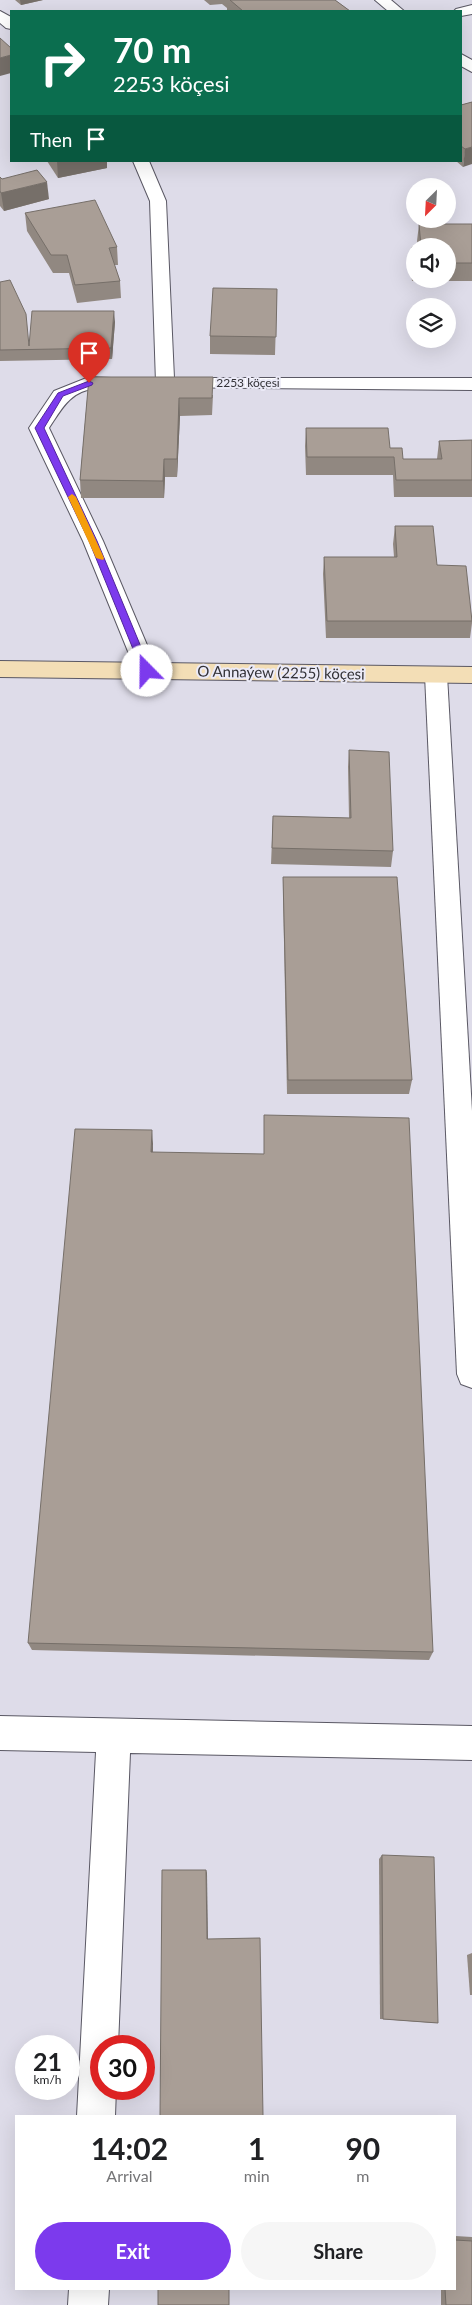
<!DOCTYPE html>
<meta charset="utf-8">
<style>
body{margin:0;font-family:Lato,sans-serif;background:#f6f6f6;color:#202124;height:100vh;display:flex;flex-direction:column;font-size:19px;white-space:nowrap}
*{box-sizing:border-box;margin:0}
p{font-size:16px;color:#757577}
.icon{flex:none;width:28px;height:28px;fill:none;stroke:currentColor;stroke-width:2;stroke-linecap:round;stroke-linejoin:round}
.map{position:relative;flex:1;overflow:hidden}
.panel{position:absolute;left:15px;top:2115px;width:441px;height:175px;display:flex;flex-direction:column;background:#fff;border-radius:0px;box-shadow:0 5px 20px #0002}
.panel>*{flex:none}
.hud{position:absolute;left:10px;top:10px;width:452px;height:152px;border-radius:0px;box-shadow:0 5px 20px #0002;background:#0b6e4f;color:#fff;overflow:hidden}
.needle{width:32px;rotate:204deg}
.buttons{position:absolute;left:406px;top:178px;display:grid;gap:10px}
.buttons a{display:grid;place-items:center;width:50px;height:50px;border-radius:50%;background:#fff;box-shadow:0 5px 20px #0002;font-size:25px}
.speed{position:absolute;left:15px;top:2035px;display:flex;gap:10px;font-size:25px;font-weight:700;text-align:center}
.speed>*{display:grid;place-content:center;width:65px;height:65px;border-radius:50%;background:#fff;box-shadow:0 5px 20px #0002;line-height:1}
.speed small{font-size:12px;font-weight:400}
.speed .limit{border:8px solid #d22;background:#fff;color:#111}
.pin{position:absolute;display:grid;place-items:center;width:42px;height:42px;color:#fff;margin:-51px -21px;border-radius:50% 50% 50% 0;rotate:-45deg;box-shadow:0 0 5px #0007}
.pin .icon{rotate:45deg}
.me{position:absolute;width:55px;margin:-28px;rotate:338deg;stroke-linejoin:round;filter:drop-shadow(0 0 4px #0008)}
.turn{display:flex;align-items:center;gap:18px;height:105px;padding:0 20px;font-size:22px}
.turn .icon{width:65px;height:65px;stroke-width:2.5}
.turn b{display:block;font-size:35px;line-height:42px}
.then{display:flex;align-items:center;height:48px;padding:0 20px;background:#0003;gap:10px;font-size:19px}
.eta{display:flex;justify-content:space-evenly;align-items:center;height:85px;text-align:center}
.eta b{font-size:30px;font-weight:700;line-height:35px}
.button{display:flex;gap:10px;margin-top:auto;padding:10px 20px}
.button a{flex:1;height:58px;border-radius:30px;background:#7c3aed;color:#fff;font-size:20px;font-weight:700;line-height:58px;text-align:center}
.button a+a{background:#f6f6f6;color:#202124}
.map>svg:first-child{display:block}
</style>
<div class="map">
<svg width="472" height="2305" viewBox="0 0 472 2305">
<rect width="100%" height="100%" fill="#dedce9"/>
<g fill="none" stroke-linecap="round" stroke-linejoin="round">
<defs>
<g id="minor">
<polygon points="375,0 391,0 404,11 388,11"/>
<polygon points="472,5 472,14 461,16 461,11 454,11 456,9"/>
<polygon points="0,11 11,17 11,29 6,28 0,23"/>
<polygon points="461,54 472,60 472,72 461,66"/>
<polygon points="133,161 149,161 166,201 174,378 472,378 472,390 158,387 156,383 150,201"/>
<path d="M 89,377 L 133,379 L 135,383 L 133,387 C 120,390 107,387 94,389 C 70,391 61,410 49,428 L 103,541 L 158,671 L 155,676 L 147,679 L 139,676 L 136,671 L 83,541 L 29,428 L 54,391 Z"/>
<polygon points="436,667 444,670 447,675 472,1111 472,1388 461,1384 457,1374 425,675 428,670"/>
<polygon points="0,1716 472,1726 472,1760 130,1753 118,2046 101,2046 101,2089 116,2089 115,2116 77,2116 96,1752 0,1750"/>
<polygon points="69,2289 109,2289 108,2305 68,2305"/>
</g>
<polygon id="secondary" points="0,661 472,667 472,683 0,677"/>
</defs>
<use href="#minor" stroke="#5a5864" stroke-width="2"/>
<use href="#secondary" stroke="#5a5864" stroke-width="2"/>
<use href="#minor" fill="#fff" fill-rule="evenodd"/>
<use href="#secondary" fill="#f3deb6" fill-rule="evenodd"/>
</g>
<g fill="#918881">
<polygon points="15,0 43,0 21,5"/>
<polygon points="204,0 335,0 350,11 227,11 227,8 222,4 210,5"/>
<polygon points="472,102 463,167 456,161 461,161 461,105"/>
<polygon points="47,161 107,161 107,168 58,178"/>
<polygon points="0,177 2,179 49,199 4,211 0,206"/>
<polygon points="25,213 117,247 118,265 114,265 120,281 121,298 77,303 69,273 53,273 27,231"/>
<polygon points="419,224 472,224 472,281 412,281 410,265 412,247 415,247 415,279 448,279 448,246 418,246 417,241"/>
<polygon points="0,282 29,344 115,322 112,359 0,361"/>
<polygon points="277,289 275,355 210,354 210,336"/>
<polygon points="89,377 213,395 212,415 180,416 177,477 165,477 164,498 81,498 80,480"/>
<polygon points="306,428 390,448 403,459 437,459 439,441 472,440 472,497 394,497 393,475 306,475 305,446"/>
<polygon points="395,526 437,565 472,617 472,623 470,638 326,638 323,574 324,557 394,557 393,544"/>
<polygon points="349,750 393,851 391,867 271,864 273,816 349,818 348,767"/>
<polygon points="283,877 412,1080 409,1094 287,1094 283,893"/>
<polygon points="153,1144 153,1152 433,1652 429,1660 32,1650 28,1643"/>
<polygon points="382,1855 438,2023 434,2023 380,2019 379,1859"/>
<polygon points="472,1953 472,1995 470,1995 467,1955"/>
<polygon points="455,2236 472,2237 472,2305 441,2305 441,2289 455,2289"/>
</g>
<g fill="#766f69">
<polygon points="20,0 43,0 21,5"/>
<polygon points="11,55 11,73 0,76 0,58"/>
<polygon points="472,147 472,164 463,167 465,149"/>
<polygon points="57,161 107,161 107,168 58,178"/>
<polygon points="47,182 49,199 4,211 1,193"/>
<polygon points="114,311 115,322 112,359 111,348"/>
<polygon points="179,398 180,416 177,477 177,459"/>
<polygon points="164,459 165,477 164,498 163,481"/>
<polygon points="152,1130 153,1144 152,1165 151,1152"/>
<polygon points="206,1870 207,1873 208,1941 207,1939"/>
</g>
<g fill="#a99e96" stroke="#766f69">
<polygon points="230,0 335,0 350,11 243,11"/>
<polygon points="0,38 11,48 11,55 0,58"/>
<polygon points="472,102 472,147 465,149 461,146 461,105"/>
<polygon points="37,170 47,182 1,193 0,191 0,177 2,179"/>
<polygon points="95,200 117,247 109,248 120,281 75,285 67,255 51,255 25,213"/>
<polygon points="419,224 472,224 472,263 448,263 448,246 421,246"/>
<polygon points="412,247 415,247 415,263 414,263"/>
<polygon points="10,280 26,314 29,346 32,311 114,311 111,348 0,350 0,282"/>
<polygon points="213,288 277,289 276,337 210,336"/>
<polygon points="89,377 213,377 212,398 179,398 177,459 164,459 163,481 80,480"/>
<polygon points="306,428 388,428 390,448 402,448 403,459 442,459 439,441 472,440 472,480 396,480 394,457 307,457"/>
<polygon points="395,526 433,526 437,565 466,566 472,621 327,621 324,557 397,557"/>
<polygon points="349,750 389,752 393,851 272,848 273,816 351,818"/>
<polygon points="283,877 397,877 412,1080 288,1080"/>
<polygon points="264,1115 409,1118 433,1652 28,1643 75,1129 152,1130 151,1152 264,1154"/>
<polygon points="382,1855 434,1857 438,2023 383,2019"/>
<polygon points="162,1870 206,1870 207,1939 260,1938 263,2116 160,2116"/>
<polygon points="455,2240 472,2241 472,2305 446,2305 445,2289 455,2289"/>
<rect x="158" y="2289" width="71" height="16"/>
</g>
<polygon fill="#7c3aed" stroke="#51269a" points="89,381 93,383 92,385 63,396 44,428 97,541 151,671 147,674 142,671 89,541 35,428 58,393"/>
<polygon fill="#f59e0b" points="72,494 76,497 104,558 103,560 96,558 68,497"/>
<g text-anchor="middle" stroke-width="4" stroke-linejoin="round" paint-order="stroke">
<g font-size="12" fill="#333237" stroke="#ebeaf7">
<text x="248" y="387">2253 köçesi</text>
</g>
<g font-size="15" fill="#333237" stroke="#ebeaf7">
<text transform="translate(281 673) rotate(1)" y="5">O Annaýew (2255) köçesi</text>
</g>
</g>
</svg>
<div class="buttons">
<a><svg class="needle" viewBox="-14 -14 28 28"><path d="M0-13l5 13h-10z" fill="#e53935"/><path d="M0 13l5-13h-10z" fill="#757577"/></svg></a>
<a><svg class="icon" aria-label="sound" viewBox="0 0 24 24"><path d="M4 9h4l5-4v14l-5-4H4zM17 9q2 3 0 6"/></svg></a>
<a><svg class="icon" aria-label="layers" viewBox="0 0 24 24"><path d="M12 4l9 5-9 5-9-5zM3 14l9 5 9-5"/></svg></a>
</div>
<div class="speed"><div>21<small>km/h</small></div><div class="limit">30</div></div>
<div class="pin" style="left:89px;top:383px;background:#d93025"><svg class="icon" aria-label="arrive" viewBox="0 0 24 24"><path d="M6 21V4h12l-3 4 3 4H6"/></svg></div>
<svg class="me" style="left:147px;top:671px" viewBox="-20 -20 40 40"><circle r="19" fill="#fff"/><path d="M0-13L10 11 0 6-10 11z" fill="#7c3aed"/></svg>
<div class="hud">
<div class="turn"><svg class="icon" aria-label="right" viewBox="0 0 24 24"><path d="M7 20v-9h11M14 6l5 5-5 5"/></svg><div><b>70 m</b>2253 köçesi</div></div>
<div class="then">Then<svg class="icon" aria-label="arrive" viewBox="0 0 24 24"><path d="M6 21V4h12l-3 4 3 4H6"/></svg></div>
</div>
<section class="panel">
<div class="eta">
<div><b>14:02</b><p>Arrival</p></div>
<div><b>1</b><p>min</p></div>
<div><b>90</b><p>m</p></div>
</div>
<div class="button"><a>Exit</a><a>Share</a></div>
</section>
</div>
